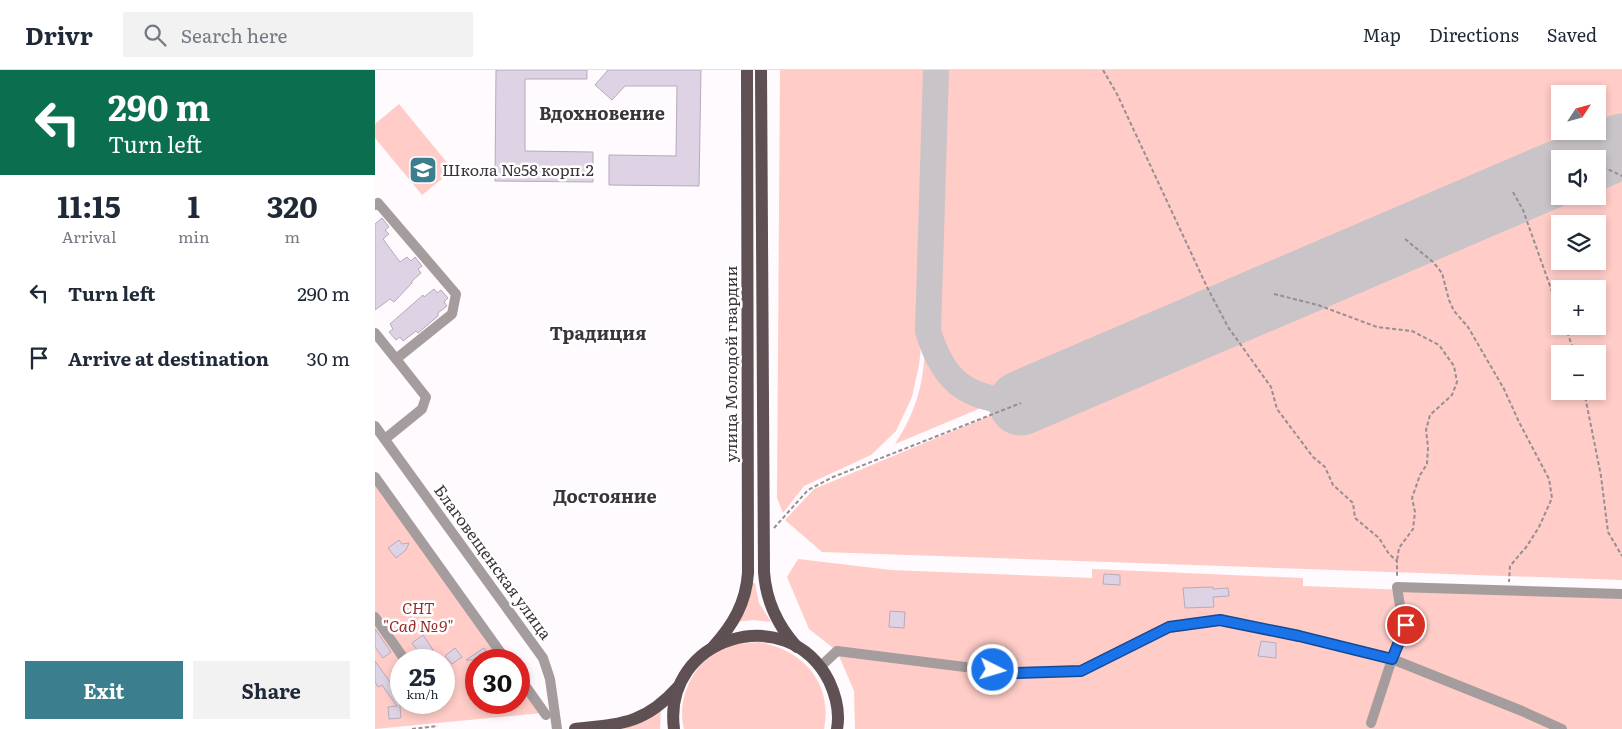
<!DOCTYPE html>
<meta charset="utf-8">
<style>
body{margin:0;font-family:Literata,serif;background:#f2f2f3;color:#1f2937;height:100vh;display:flex;flex-direction:column;font-size:19px;white-space:nowrap}
*{box-sizing:border-box;margin:0}
p{font-size:16px;color:#747a83}
.icon{flex:none;width:28px;height:28px;fill:none;stroke:currentColor;stroke-width:2;stroke-linecap:round;stroke-linejoin:round}
.map{position:relative;flex:1;overflow:hidden}
.panel{display:flex;flex-direction:column;background:#fff;width:375px}
.panel>*{flex:none}
.hud{background:#0b6e4f;color:#fff;overflow:hidden}
.needle{width:32px;rotate:54deg}
.controls{position:absolute;left:1176px;top:15px;display:grid;gap:10px}
.controls a{display:grid;place-items:center;width:55px;height:55px;border-radius:0px;background:#fff;box-shadow:0 2px 8px #0003;font-size:25px}
.speed{position:absolute;left:15px;top:579px;display:flex;gap:10px;font-size:25px;font-weight:700;text-align:center}
.speed>*{display:grid;place-content:center;width:65px;height:65px;border-radius:50%;background:#fff;box-shadow:0 2px 8px #0003;line-height:1}
.speed small{font-size:12px;font-weight:400}
.speed .limit{border:8px solid #d22;background:#fff;color:#111}
.pin{position:absolute;display:grid;place-items:center;width:42px;height:42px;color:#fff;margin:-21px;border:2px solid #fff;border-radius:50%;box-shadow:0 1px 5px #0007}
.me{position:absolute;width:55px;margin:-28px;rotate:95deg;stroke-linejoin:round;filter:drop-shadow(0 0 4px #0008)}
.turn{display:flex;align-items:center;gap:18px;height:105px;padding:0 25px;font-size:22px}
.turn .icon{width:65px;height:65px;stroke-width:2.5}
.turn b{display:block;font-size:35px;line-height:42px}
.eta{display:flex;justify-content:space-evenly;align-items:center;height:85px;text-align:center}
.eta b{font-size:30px;font-weight:700;line-height:35px}
.cta{display:flex;gap:10px;margin-top:auto;padding:10px 25px}
.cta a{flex:1;height:58px;border-radius:0px;background:#3b7f8e;color:#fff;font-size:20px;font-weight:700;line-height:58px;text-align:center}
.cta a+a{background:#f2f2f3;color:#1f2937}
ul{padding:0;list-style:none}
li{display:flex;align-items:center;gap:15px;height:65px;padding:0 25px}
li div{flex:1}
li b{display:block;font-size:19px}
li em{font-style:normal}
header{display:flex;align-items:center;gap:30px;box-sizing:border-box;height:70px;padding:0 25px;background:#fff;border-bottom:1px solid #e0e1e3}
header strong{font-size:24px}
nav{display:flex;gap:28px;margin-inline-start:auto;font-size:18px}
.search{width:350px;height:45px;background:#f2f2f3;display:flex;align-items:center;gap:12px;box-sizing:border-box;padding:0 18px;border-radius:0px;color:#747a83;font-size:19px}
main{display:flex;flex:1;min-height:0}
.map>svg:first-child{display:block}
</style>
<header>
<strong>Drivr</strong>
<div class="search"><svg class="icon" aria-label="search" viewBox="0 0 24 24"><circle cx="10" cy="10" r="6"/><path d="M15 15l6 6"/></svg>Search here</div>
<nav><a>Map</a><a>Directions</a><a>Saved</a></nav>
</header>
<main>
<section class="panel">
<div class="hud">
<div class="turn"><svg class="icon" aria-label="left" viewBox="0 0 24 24"><path d="M17 20v-9H6M10 6l-5 5 5 5"/></svg><div><b>290 m</b>Turn left</div></div>
</div>
<div class="eta">
<div><b>11:15</b><p>Arrival</p></div>
<div><b>1</b><p>min</p></div>
<div><b>320</b><p>m</p></div>
</div>
<ul>
<li><svg class="icon" aria-label="left" viewBox="0 0 24 24"><path d="M17 20v-9H6M10 6l-5 5 5 5"/></svg><div><b>Turn left</b></div><em>290 m</em></li>
<li><svg class="icon" aria-label="arrive" viewBox="0 0 24 24"><path d="M6 21V4h12l-3 4 3 4H6"/></svg><div><b>Arrive at destination</b></div><em>30 m</em></li>
</ul>
<div class="cta"><a>Exit</a><a>Share</a></div>
</section>
<div class="map">
<svg width="1247" height="659" viewBox="0 0 1247 659">
<rect width="100%" height="100%" fill="#fefafd"/>
<g fill="#ffccc7" fill-rule="evenodd">
<polygon points="405,0 552,0 548,259 544,295 537,327 521,361 496,385 429,416 408,443 402,428"/>
<path d="M 569,0 L 1247,0 L 1247,66 L 1193,89 L 1185,89 L 1185,92 L 652,319 C 642,322 629,327 618,326 C 589,324 569,298 560,274 ZM 1185,24 L 1222,24 L 1222,61 L 1185,61 Z"/>
<polygon points="24,34 78,100 47,125 0,68 0,54"/>
<path d="M 1247,82 L 1247,510 L 447,482 L 410,450 L 439,419 L 1185,108 L 1185,126 L 1222,126 L 1223,92 ZM 1185,154 L 1222,154 L 1222,191 L 1185,191 ZM 1185,219 L 1222,219 L 1222,256 L 1185,256 ZM 1185,284 L 1222,284 L 1222,321 L 1185,321 Z"/>
<path d="M 550,278 C 567,313 576,323 613,335 L 520,374 C 541,342 548,316 550,278 Z"/>
<path d="M 0,407 L 133,590 L 101,590 L 101,632 L 144,632 L 144,602 L 167,643 L 0,659 ZM 26,590 L 69,590 L 69,632 L 26,632 Z"/>
<polygon points="423,489 516,500 717,508 717,499 928,508 928,516 1247,528 1247,659 480,659 479,621 462,581 434,559 412,507"/>
<polygon points="376,513 380,513 384,533 396,552 378,550 360,552"/>
<path d="M 385,572 C 428,580 458,613 449,659 L 309,659 C 300,626 323,583 357,575 C 366,573 376,573 385,572 Z"/>
<polygon points="286,637 285,659 247,659"/>
</g>
<g fill="none" stroke-linecap="round" stroke-linejoin="round">
<path stroke="#c9c4c8" stroke-width="26" d="M 561,0 L 553,261 C 569,314 592,328 646,333"/>
<g stroke="#c9c4c8" stroke-width="65">
<polyline points="1217,89 1247,76"/>
<polyline points="646,333 1185,102"/>
</g>
</g>
<g fill="#ddd3e4" stroke="#b5abbb">
<polygon points="121,0 212,0 212,9 150,9 150,81 218,82 218,112 120,111"/>
<polygon points="233,0 326,0 324,116 234,115 234,85 301,86 302,16 250,16 237,30 220,15"/>
<polygon points="7,148 14,157 10,160 14,164 8,169 25,192 32,187 36,191 40,187 47,196 43,199 46,203 37,211 37,213 19,232 15,229 0,240 0,154"/>
<polygon points="59,219 62,223 66,220 73,228 69,232 72,236 63,243 63,246 43,263 41,261 28,271 25,267 21,270 14,262 18,259 15,254 48,225 49,227"/>
<polygon points="24,470 27,474 34,473 31,480 21,488 13,478"/>
<polygon points="729,504 745,505 745,515 728,514"/>
<polygon points="838,517 838,519 853,518 854,526 838,527 839,537 810,538 808,518"/>
<polygon points="515,541 530,542 529,558 514,557"/>
<polygon points="0,559 16,582 8,588 0,577"/>
<polygon points="48,565 58,580 48,588 37,573"/>
<polygon points="886,571 901,573 901,588 883,586"/>
<polygon points="80,578 87,587 77,594 70,586"/>
<polygon points="109,578 116,590 91,590"/>
<polygon points="0,591 20,619 22,618 26,624 24,625 26,648 14,649 13,637 22,636 7,615 3,617 0,612"/>
</g>
<g fill="none" stroke-linecap="round" stroke-linejoin="round">
<g stroke="#958f93" stroke-width="2" stroke-dasharray="4 2.5" stroke-linecap="butt">
<polyline points="728,0 742,24 832,217 853,257 896,317 902,339 938,387 950,397 958,415 978,433 980,448 1004,468 1014,484 1022,491 1022,507"/>
<polyline points="1222,94 1247,106"/>
<polyline points="1138,122 1148,140 1185,244"/>
<polyline points="1030,169 1058,192 1067,203 1074,230 1079,241 1093,257 1129,319 1144,352 1174,409 1177,428 1164,457 1152,476 1135,496 1134,512"/>
<polyline points="899,224 943,235 1002,257 1037,261 1064,275 1079,296 1082,312 1077,325 1055,345 1051,360 1053,377 1052,394 1045,405 1037,428 1040,442 1038,459 1024,478 1022,491"/>
<polyline points="1190,256 1200,284"/>
<polyline points="1209,321 1226,406 1233,462 1247,486"/>
<polyline points="399,458 433,420 458,407 646,333"/>
<polyline points="37,659 63,656"/>
</g>
<g stroke="#a59c9e" stroke-width="10">
<polyline points="0,135 3,133 81,224 77,244 21,289 51,327 47,339 10,369"/>
<polyline points="0,263 21,289"/>
<polyline points="0,356 168,588 175,609 182,659"/>
<polyline points="0,407 131,590"/>
<polyline points="0,547 30,590"/>
<polyline points="445,597 462,581 638,603 705,601 793,557 845,550 924,566 1017,589 1147,641 1187,659"/>
<polyline points="144,607 171,645"/>
<polyline points="996,653 1017,589 1031,555 1025,536 1022,517 1247,524"/>
</g>
<g stroke="#5e5053" stroke-width="12">
<path d="M 386,0 L 389,502 C 391,531 402,555 422,577"/>
<path d="M 338,577 C 358,555 371,533 373,503 L 372,0"/>
<path d="M 200,659 C 246,654 270,654 303,617"/>
<path d="M 299,659 C 287,567 412,529 454,611 C 461,626 465,643 462,659"/>
</g>
</g>
<g fill="none" stroke-linecap="round" stroke-linejoin="round">
<defs>
<polyline id="route" points="618,600 638,603 706,601 794,557 845,550 924,566 1017,589 1031,555"/>
</defs>
<use href="#route" stroke="#114b97" stroke-width="12"/>
<use href="#route" stroke="#1a73e8" stroke-width="9"/>
</g>
<defs>
<symbol id="school-square" viewBox="-11 -11 22 22"><rect x="-9" y="-9" width="18" height="18" rx="4" fill="#3b7f8e" stroke="#fff"/><path d="M0-5L7-2L0 1L-7-2ZM-4 1L0 2.5L4 1V4Q0 6-4 4Z" fill="#fff"/></symbol>
</defs>
<g fill-rule="evenodd">
<use href="#school-square" x="32" y="84" width="32" height="32"/>
</g>
<g text-anchor="middle" stroke-width="5" stroke-linejoin="round" paint-order="stroke">
<g font-size="16" fill="#3b3439" stroke="#fff" text-anchor="start">
<text x="67" y="106">Школа №58 корп.2</text>
</g>
<g font-size="16" fill="#3b3439" stroke="#fff">
<text transform="translate(356 294) rotate(-90)" y="6">улица Молодой гвардии</text>
<text transform="translate(118 492) rotate(54)" y="6">Благовещенская улица</text>
</g>
<g font-size="16" font-style="italic" fill="#972d2d" stroke="#fff">
<text x="43" y="544">СНТ<tspan x="43" dy="18">"Сад №9"</tspan></text>
</g>
<g font-size="18" font-weight="bold" fill="#3b3439" stroke="#fff">
<text x="227" y="50">Вдохновение</text>
<text x="223" y="270">Традиция</text>
<text x="230" y="433">Достояние</text>
</g>
</g>
</svg>
<div class="controls">
<a><svg class="needle" viewBox="-14 -14 28 28"><path d="M0-13l5 13h-10z" fill="#e53935"/><path d="M0 13l5-13h-10z" fill="#747a83"/></svg></a>
<a><svg class="icon" aria-label="sound" viewBox="0 0 24 24"><path d="M4 9h4l5-4v14l-5-4H4zM17 9q2 3 0 6"/></svg></a>
<a><svg class="icon" aria-label="layers" viewBox="0 0 24 24"><path d="M12 4l9 5-9 5-9-5zM3 14l9 5 9-5"/></svg></a>
<a>+</a>
<a>−</a>
</div>
<div class="speed"><div>25<small>km/h</small></div><div class="limit">30</div></div>
<div class="pin" style="left:1031px;top:555px;background:#d93025"><svg class="icon" aria-label="arrive" viewBox="0 0 24 24"><path d="M6 21V4h12l-3 4 3 4H6"/></svg></div>
<svg class="me" style="left:618px;top:600px" viewBox="-20 -20 40 40"><circle r="17" fill="#1a73e8" stroke="#fff" stroke-width="3"/><path d="M0-11L8 9 0 5-8 9z" fill="#fff"/></svg>
</div>
</main>
